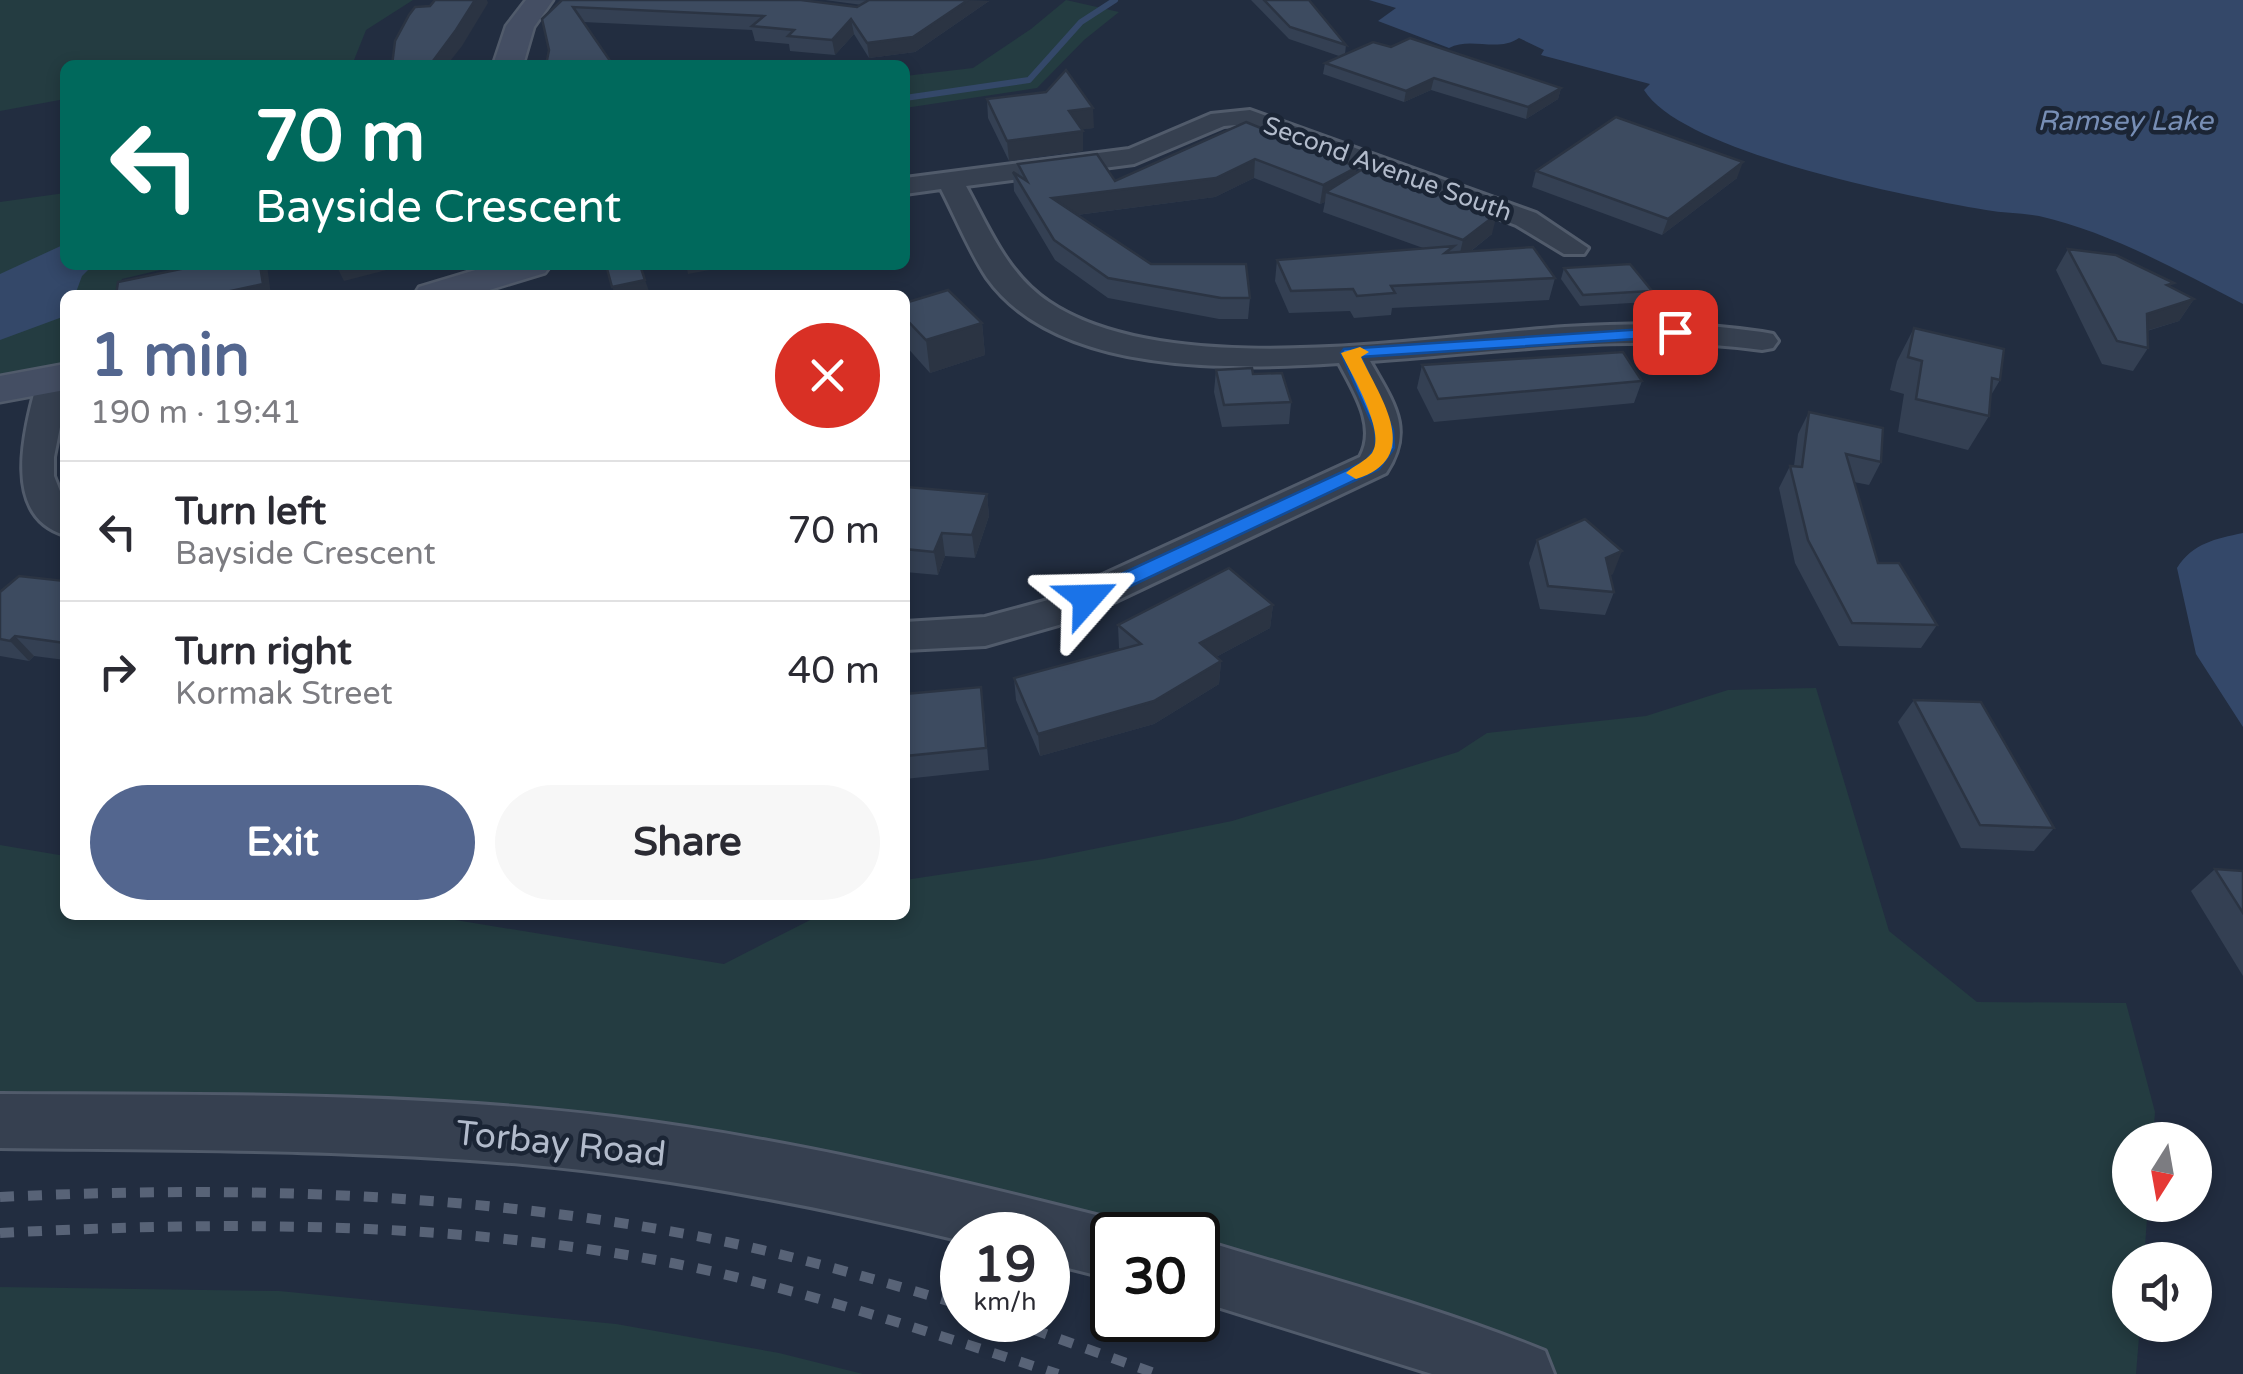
<!DOCTYPE html>
<meta charset="utf-8">
<style>
body{margin:0;font-family:"Varela Round",sans-serif;background:#f7f7f7;color:#2b2b33;height:100vh;display:flex;flex-direction:column;font-size:38px;white-space:nowrap}
*{box-sizing:border-box;margin:0}
p{font-size:32px;color:#7c7c81}
.icon{flex:none;width:55px;height:55px;fill:none;stroke:currentColor;stroke-width:2;stroke-linecap:round;stroke-linejoin:round}
.map{position:relative;flex:1;overflow:hidden}
.drawer{position:absolute;left:60px;top:290px;width:850px;height:630px;display:flex;flex-direction:column;background:#fff;border-radius:15px;box-shadow:0 5px 15px #0003}
.drawer>*{flex:none}
.banner{position:absolute;left:60px;top:60px;width:850px;height:210px;border-radius:15px;box-shadow:0 5px 15px #0003;background:#00695c;color:#fff;overflow:hidden}
.needle{width:65px;rotate:191deg}
.fabs{position:absolute;left:2112px;top:1122px;display:grid;gap:20px}
.fabs a{display:grid;place-items:center;width:100px;height:100px;border-radius:50%;background:#fff;box-shadow:0 5px 15px #0003;font-size:50px}
.speed{position:absolute;left:940px;top:1212px;display:flex;gap:20px;font-size:50px;font-weight:700;text-align:center}
.speed>*{display:grid;place-content:center;width:130px;height:130px;border-radius:50%;background:#fff;box-shadow:0 5px 15px #0003;line-height:1}
.speed small{font-size:25px;font-weight:400}
.speed .limit{border:5px solid #111;border-radius:15px;background:#fff;color:#111}
.pin{position:absolute;display:grid;place-items:center;width:85px;height:85px;color:#fff;margin:-42px;border-radius:20px;box-shadow:0 5px 15px #0006}
.me{position:absolute;width:110px;margin:-55px;rotate:65deg;stroke-linejoin:round;filter:drop-shadow(0 0 8px #0008)}
.turn{display:flex;align-items:center;gap:35px;height:210px;padding:0 30px;font-size:45px}
.turn .icon{width:130px;height:130px;stroke-width:2.5}
.turn b{display:block;font-size:70px;line-height:85px}
.round{display:grid;place-items:center;flex:none;width:105px;height:105px;border-radius:52px;background:#f7f7f7}
.overview{display:flex;align-items:center;justify-content:space-between;height:170px;padding:0 30px}
h1{font-size:60px;font-weight:700;line-height:75px;color:#53668f}
.cta{display:flex;gap:20px;margin-top:auto;padding:20px 30px}
.cta a{flex:1;height:115px;border-radius:60px;background:#53668f;color:#fff;font-size:40px;font-weight:700;line-height:115px;text-align:center}
.cta a+a{background:#f7f7f7;color:#2b2b33}
ul{padding:0;list-style:none}
li{display:flex;align-items:center;gap:30px;height:140px;padding:0 30px;border-top:2px solid #e1e1e2}
li div{flex:1}
li b{display:block;font-size:38px}
li em{font-style:normal}
.map>svg:first-child{display:block}
</style>
<div class="map">
<svg width="2243" height="1374" viewBox="0 0 2243 1374">
<rect width="100%" height="100%" fill="#222d40"/>
<g fill="#243c41">
<polygon points="0,0 413,0 366,30 352,65 65,65 65,99 0,111"/>
<polygon points="1066,0 1119,12 1084,40 1037,88 905,108 905,76 973,68 1031,29"/>
<polygon points="65,193 65,265 181,265 122,279 119,295 65,295 65,377 0,390 0,202"/>
<polygon points="1816,688 1889,931 1977,1002 2126,1003 2155,1112 2153,1140 2130,1140 2130,1205 2148,1205 2144,1260 2130,1260 2130,1325 2140,1325 2136,1374 1509,1374 1198,1274 1198,1235 1112,1235 1112,1253 1048,1235 696,1161 0,1125 0,845 65,856 65,915 425,915 724,964 820,915 905,915 905,880 1044,859 1232,821 1458,752 1487,733 1646,716 1728,690"/>
<polygon points="0,1287 279,1291 616,1324 779,1353 863,1374 0,1374"/>
</g>
<g fill="#344869">
<path d="M 1369,0 L 2243,0 L 2243,304 C 2179,271 2110,232 2039,216 C 2022,213 2003,213 1986,210 C 1911,197 1683,153 1644,90 L 1650,84 L 1541,55 L 1544,50 L 1519,38 C 1497,53 1471,36 1449,48 L 1378,21 L 1396,8 Z"/>
<polygon points="65,244 65,265 93,265 82,276 75,295 65,295 65,316 0,340 0,274"/>
<path d="M 2243,533 L 2243,727 L 2196,654 L 2177,568 C 2193,543 2215,539 2243,533 Z"/>
</g>
<g fill="none" stroke-linecap="round" stroke-linejoin="round">
<polyline stroke="#344869" stroke-width="6" points="905,98 1029,80 1081,22 1115,0"/>
<defs>
<g id="street">
<path d="M 1250,110 L 1536,213 L 1588,248 L 1584,254 L 1564,254 L 1516,225 L 1248,124 L 1224,126 L 1134,164 L 966,186 C 989,228 1007,274 1049,302 C 1168,382 1424,337 1565,327 C 1632,323 1696,322 1762,332 L 1773,334 L 1778,341 L 1773,348 L 1762,350 C 1632,332 1501,352 1370,361 C 1393,402 1415,429 1386,473 L 1076,620 L 985,646 L 905,650 L 905,622 L 985,617 L 1048,600 L 1360,457 C 1377,426 1354,392 1339,363 C 1233,370 1057,376 987,278 C 969,251 956,218 941,189 L 905,194 L 905,178 L 1129,149 L 1211,114 Z"/>
<path d="M 54,369 L 65,372 L 65,402 L 54,457 L 54,476 L 65,504 L 65,535 C 0,516 25,428 38,379 L 42,372 Z"/>
<path d="M 0,1094 C 204,1095 411,1092 614,1117 C 783,1138 947,1177 1112,1219 L 1133,1228 L 1136,1235 L 1112,1235 L 1112,1279 L 1048,1263 L 1048,1235 L 962,1235 L 962,1241 C 818,1206 671,1177 523,1164 C 349,1149 174,1150 0,1148 Z"/>
<path d="M 1198,1239 C 1314,1275 1433,1305 1545,1351 L 1554,1374 L 1432,1374 L 1198,1301 Z"/>
</g>
<g id="secondary">
<polygon points="526,0 553,0 534,27 523,65 493,65 506,26"/>
<polygon points="492,265 551,265 545,273 473,295 414,295 419,287"/>
<polygon points="65,364 65,390 0,402 0,376"/>
</g>
</defs>
<use href="#street" stroke="#515b6b" stroke-width="6"/>
<use href="#secondary" stroke="#515b6b" stroke-width="5"/>
<use href="#street" fill="#364050" fill-rule="evenodd"/>
<use href="#secondary" fill="#444e63" fill-rule="evenodd"/>
<g stroke="#586377" stroke-width="10" stroke-dasharray="14 14" stroke-linecap="butt">
<path d="M 0,1197 C 244,1185 487,1193 727,1242 C 806,1259 884,1282 962,1305"/>
<path d="M 0,1233 C 225,1221 450,1221 672,1263 C 803,1289 931,1333 1058,1374"/>
<polyline points="1007,1320 1157,1374"/>
</g>
</g>
<g fill="#344053">
<polygon points="562,0 857,7 862,5 825,0 989,1 915,52 869,58 854,34 835,55 790,51 789,44 755,41 752,30 583,22"/>
<polygon points="1251,0 1309,0 1346,45 1345,54 1391,47 1561,88 1558,99 1526,119 1431,90 1404,102 1323,74 1325,63 1339,56 1289,39"/>
<polygon points="987,99 1094,128 1081,129 1083,151 1009,161 988,118"/>
<polygon points="1246,122 1492,234 1471,251 1555,278 1549,300 1392,308 1391,315 1354,318 1350,311 1289,313 1275,281 1277,260 1423,248 1323,212 1325,202 1320,204 1254,178 1215,197 1077,215 1151,264 1250,298 1248,319 1219,319 1108,298 1055,260 1014,191 1013,172 1019,176 1018,164 1115,181"/>
<polygon points="1536,171 1737,178 1662,235 1532,187"/>
<polygon points="2068,249 2171,287 2194,299 2179,321 2147,331 2148,348 2133,371 2102,364 2056,270"/>
<polygon points="1564,268 1652,291 1648,302 1580,306 1561,279"/>
<polygon points="905,303 982,323 985,355 930,373 905,345"/>
<polygon points="1914,328 2000,380 1990,397 1989,416 1968,450 1898,432 1904,394 1890,390 1897,361"/>
<polygon points="1422,365 1642,381 1634,403 1434,422 1417,388"/>
<polygon points="1216,370 1253,374 1291,402 1289,424 1222,427 1214,392"/>
<polygon points="1809,412 1881,462 1869,485 1854,482 1878,563 1937,625 1921,648 1839,646 1795,563 1779,488 1790,466 1794,466 1798,434"/>
<polygon points="905,491 987,494 989,516 975,558 945,556 938,575 905,572"/>
<polygon points="1537,540 1613,574 1610,575 1614,592 1605,615 1540,609 1529,563"/>
<polygon points="65,581 65,660 34,656 29,661 0,656 0,592"/>
<polygon points="1273,605 1270,628 1216,657 1221,661 1219,684 1154,724 1040,756 1016,700 1014,678 1120,649 1119,648 1118,625"/>
<polygon points="905,694 984,710 989,770 905,779"/>
<polygon points="1914,700 2054,828 2034,851 1961,848 1898,722"/>
<polygon points="2215,869 2243,871 2243,976 2191,891"/>
</g>
<g fill="#2b3443">
<polygon points="475,0 487,0 488,3 462,46 447,65 430,65"/>
<polygon points="968,0 989,1 915,52 869,58 867,43"/>
<polygon points="851,19 854,34 835,55 832,40"/>
<polygon points="1434,78 1431,90 1404,102 1406,91"/>
<polygon points="1561,88 1558,99 1526,119 1528,107"/>
<polygon points="1093,108 1094,128 1070,131 1069,111"/>
<polygon points="1083,131 1083,151 1009,161 1007,141"/>
<polygon points="1255,159 1254,178 1215,197 1053,218 1052,198"/>
<polygon points="1743,162 1737,178 1662,235 1668,219"/>
<polygon points="1357,167 1354,186 1326,192 1325,202 1320,204 1323,185"/>
<polygon points="1497,214 1492,234 1458,261 1463,240"/>
<polygon points="260,265 267,265 271,295 212,295"/>
<polygon points="336,265 406,265 344,281"/>
<polygon points="686,265 737,265 688,274"/>
<polygon points="645,280 649,291 629,295 615,295 612,287"/>
<polygon points="2194,299 2179,321 2132,335 2147,314"/>
<polygon points="982,323 985,355 930,373 926,340"/>
<polygon points="987,494 989,516 975,558 972,535"/>
<polygon points="942,533 945,556 938,575 934,552"/>
<polygon points="1622,551 1613,574 1597,581 1606,558"/>
<polygon points="1273,605 1270,628 1199,666 1200,643"/>
<polygon points="15,636 34,656 29,661 10,641"/>
<polygon points="1221,661 1219,684 1154,724 1040,756 1038,734"/>
</g>
<g fill="#3d4b60" stroke="#2b3443" stroke-width="2.5">
<polygon points="435,0 475,0 456,30 430,65 392,65 395,41 409,15 415,7 430,6"/>
<polygon points="562,0 801,0 857,7 869,0 968,0 913,37 867,43 851,19 832,40 788,36 794,30 752,26 764,16 573,7 613,65 546,65 549,50 542,19"/>
<polygon points="1264,0 1309,0 1346,45 1290,27"/>
<polygon points="1410,38 1561,88 1528,107 1434,78 1406,91 1325,63 1373,42 1391,47"/>
<polygon points="1066,70 1093,108 1069,111 1083,131 1007,141 987,99 1046,92"/>
<polygon points="1616,117 1743,162 1668,219 1536,171"/>
<polygon points="1246,122 1357,167 1323,185 1255,159 1216,178 1052,198 1151,264 1246,264 1250,298 1221,298 1108,278 1054,240 1013,172 1027,181 1018,164 1097,154 1115,181"/>
<polygon points="1361,170 1497,214 1463,240 1326,192"/>
<polygon points="1454,246 1445,253 1533,247 1555,278 1391,286 1395,293 1357,296 1353,289 1291,291 1277,260"/>
<polygon points="2068,249 2116,255 2174,283 2167,285 2194,299 2147,314 2148,348 2117,341"/>
<polygon points="1630,264 1652,291 1583,295 1564,268"/>
<polygon points="200,265 260,265 263,284 212,295 116,295 118,282"/>
<polygon points="606,265 640,265 645,280 612,287"/>
<polygon points="948,290 982,323 926,340 905,318 905,303"/>
<polygon points="1914,328 2004,349 2000,380 1992,378 1989,416 1916,399 1922,361 1908,357"/>
<polygon points="1623,352 1642,381 1438,399 1422,365"/>
<polygon points="1252,368 1253,374 1282,373 1291,402 1224,405 1216,370"/>
<polygon points="1809,412 1883,428 1881,462 1846,454 1878,563 1899,563 1937,625 1852,623 1808,540 1790,466 1802,467"/>
<polygon points="907,487 987,494 972,535 942,533 934,552 905,549 905,491"/>
<polygon points="1585,519 1622,551 1606,558 1614,592 1548,586 1537,540"/>
<polygon points="1229,568 1273,605 1200,643 1221,661 1154,701 1038,734 1014,678 1141,644 1118,625"/>
<polygon points="19,576 65,581 65,643 15,636 10,641 0,639 0,592"/>
<polygon points="981,687 986,748 905,756 905,694"/>
<polygon points="1914,700 1981,702 2054,828 1980,825"/>
<polygon points="2215,869 2243,871 2243,913"/>
</g>
<polygon fill="#1a73e8" stroke="#114b97" stroke-width="2.5" points="1675,327 1681,329 1681,336 1361,357 1393,430 1394,448 1379,469 1095,603 1080,603 1077,598 1080,593 1366,461 1376,447 1375,430 1341,353 1344,349"/>
<path fill="#f59e0b" d="M 1360,347 L 1369,352 L 1361,357 C 1381,399 1424,458 1356,479 L 1346,473 C 1353,466 1366,461 1372,453 C 1387,433 1351,373 1341,353 Z"/>
<g text-anchor="middle" stroke-width="9" stroke-linejoin="round" paint-order="stroke">
<g font-size="25" fill="#b2bbcb" stroke="#1b2535">
<text transform="translate(1388 168) rotate(20)" y="9">Second Avenue South</text>
</g>
<g font-size="28" font-style="italic" fill="#778eb5" stroke="#1b2535">
<text x="2125" y="130">Ramsey Lake</text>
</g>
<g font-size="35" fill="#b2bbcb" stroke="#1b2535">
<text transform="translate(561 1143) rotate(6)" y="12">Torbay Road</text>
</g>
</g>
</svg>
<div class="fabs">
<a><svg class="needle" viewBox="-14 -14 28 28"><path d="M0-13l5 13h-10z" fill="#e53935"/><path d="M0 13l5-13h-10z" fill="#7c7c81"/></svg></a>
<a><svg class="icon" aria-label="sound" viewBox="0 0 24 24"><path d="M4 9h4l5-4v14l-5-4H4zM17 9q2 3 0 6"/></svg></a>
</div>
<div class="speed"><div>19<small>km/h</small></div><div class="limit">30</div></div>
<div class="pin" style="left:1675px;top:332px;background:#d93025"><svg class="icon" aria-label="arrive" viewBox="0 0 24 24"><path d="M6 21V4h12l-3 4 3 4H6"/></svg></div>
<svg class="me" style="left:1087px;top:598px" viewBox="-20 -20 40 40"><path d="M0-17L14 15 0 8-14 15z" fill="#1a73e8" stroke="#fff" stroke-width="4"/></svg>
<div class="banner">
<div class="turn"><svg class="icon" aria-label="left" viewBox="0 0 24 24"><path d="M17 20v-9H6M10 6l-5 5 5 5"/></svg><div><b>70 m</b>Bayside Crescent</div></div>
</div>
<section class="drawer">
<div class="overview"><div><h1>1 min</h1><p>190 m · 19:41</p></div><a class="round" style="background:#d93025;color:#fff"><svg class="icon" aria-label="close" viewBox="0 0 24 24"><path d="M6 6l12 12M18 6L6 18"/></svg></a></div>
<ul>
<li><svg class="icon" aria-label="left" viewBox="0 0 24 24"><path d="M17 20v-9H6M10 6l-5 5 5 5"/></svg><div><b>Turn left</b><p>Bayside Crescent</p></div><em>70 m</em></li>
<li><svg class="icon" aria-label="right" viewBox="0 0 24 24"><path d="M7 20v-9h11M14 6l5 5-5 5"/></svg><div><b>Turn right</b><p>Kormak Street</p></div><em>40 m</em></li>
</ul>
<div class="cta"><a>Exit</a><a>Share</a></div>
</section>
</div>
